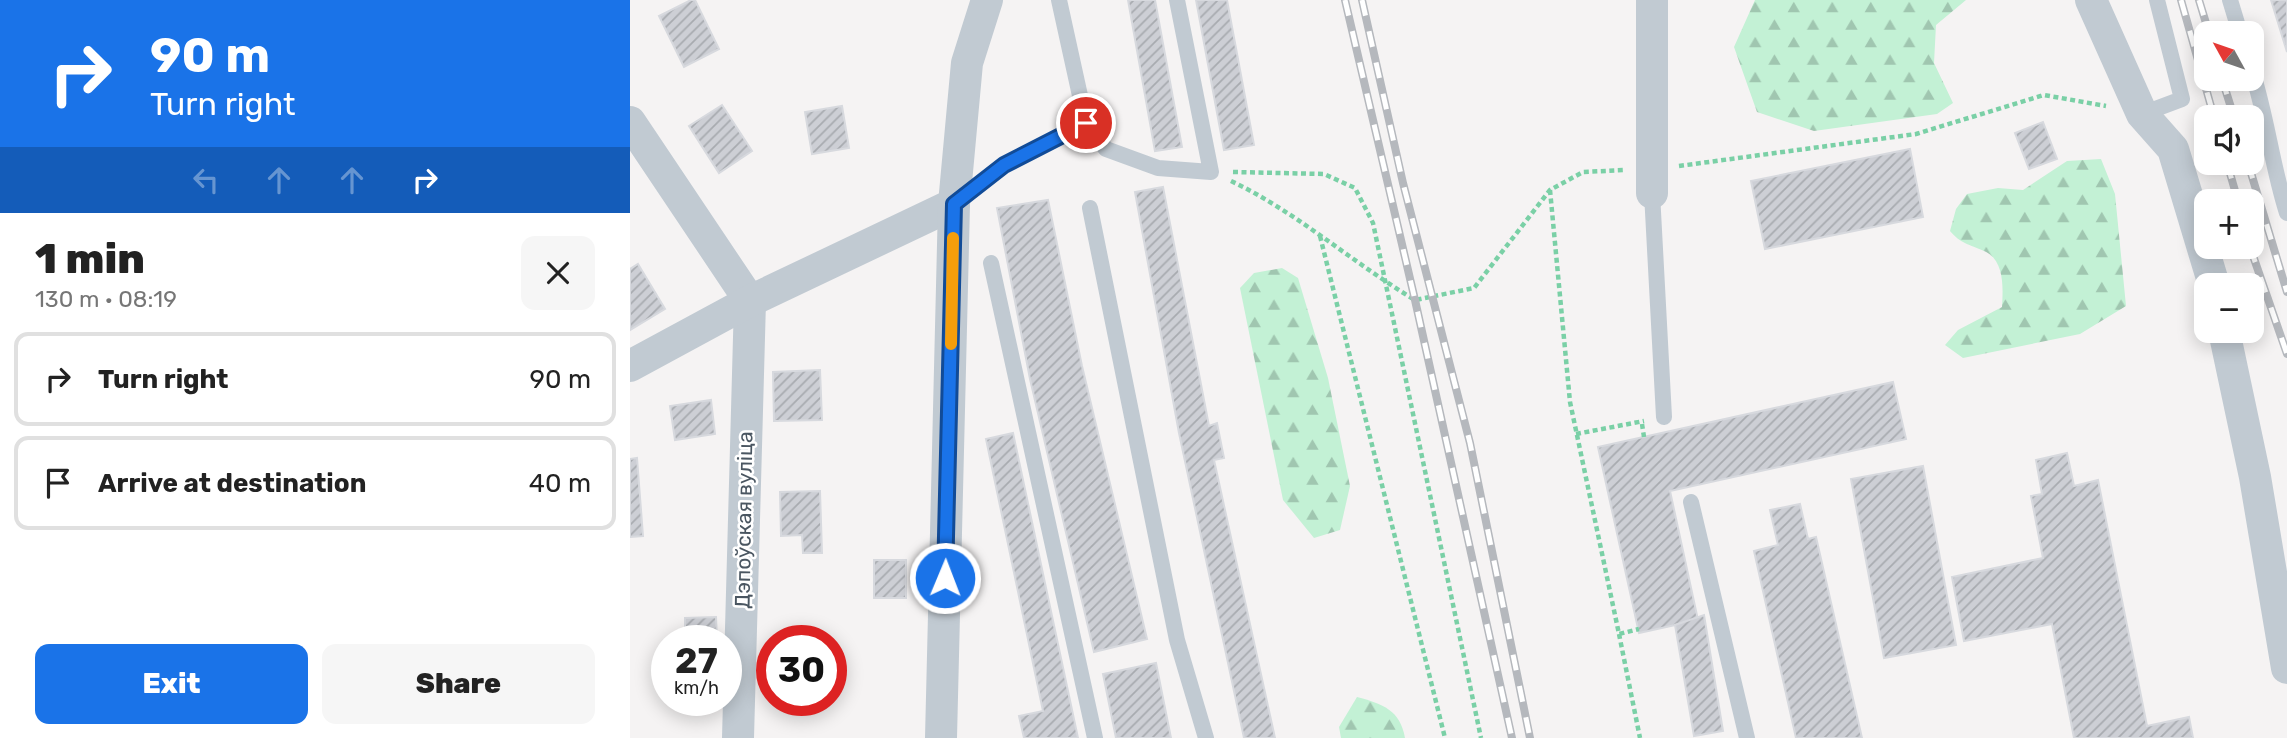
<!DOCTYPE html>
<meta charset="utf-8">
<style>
body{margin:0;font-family:Rubik,sans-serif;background:#f6f6f6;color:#222;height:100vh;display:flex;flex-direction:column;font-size:26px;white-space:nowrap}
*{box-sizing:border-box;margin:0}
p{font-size:23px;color:#767676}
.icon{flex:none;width:38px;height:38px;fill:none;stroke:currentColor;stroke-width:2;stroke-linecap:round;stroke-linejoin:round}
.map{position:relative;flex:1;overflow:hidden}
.panel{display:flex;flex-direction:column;background:#fff;width:630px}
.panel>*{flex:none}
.banner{background:#1a73e8;color:#fff;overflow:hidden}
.needle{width:46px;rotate:310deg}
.controls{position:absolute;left:1564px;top:21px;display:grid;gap:14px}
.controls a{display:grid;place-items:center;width:70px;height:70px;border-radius:14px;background:#fff;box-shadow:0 4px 18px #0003;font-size:35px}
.speed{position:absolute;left:21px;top:625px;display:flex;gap:14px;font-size:35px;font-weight:700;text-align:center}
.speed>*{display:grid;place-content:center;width:91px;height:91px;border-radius:50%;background:#fff;box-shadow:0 4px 18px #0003;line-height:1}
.speed small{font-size:18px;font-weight:400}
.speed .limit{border:10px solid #d22;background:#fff;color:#111}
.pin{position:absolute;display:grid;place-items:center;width:60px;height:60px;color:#fff;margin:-30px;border:4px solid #fff;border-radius:50%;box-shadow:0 2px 7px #0007}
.me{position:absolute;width:77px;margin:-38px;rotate:1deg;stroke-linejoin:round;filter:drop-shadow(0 0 5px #0008)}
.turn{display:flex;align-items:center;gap:24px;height:147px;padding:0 35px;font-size:32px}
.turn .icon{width:91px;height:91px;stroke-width:2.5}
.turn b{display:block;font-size:49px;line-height:60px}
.lanes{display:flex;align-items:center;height:66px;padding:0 35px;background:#0003;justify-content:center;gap:35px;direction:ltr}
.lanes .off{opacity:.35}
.round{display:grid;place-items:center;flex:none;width:74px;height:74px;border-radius:14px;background:#f6f6f6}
.summary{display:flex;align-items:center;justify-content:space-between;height:119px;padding:0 35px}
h1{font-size:42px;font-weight:800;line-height:52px}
.primary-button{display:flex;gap:14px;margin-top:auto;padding:14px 35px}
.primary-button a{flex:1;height:80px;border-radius:14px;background:#1a73e8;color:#fff;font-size:28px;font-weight:800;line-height:80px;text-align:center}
.primary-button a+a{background:#f6f6f6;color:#222}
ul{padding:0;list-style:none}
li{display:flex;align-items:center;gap:21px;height:94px;margin:0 14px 10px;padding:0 21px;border:4px solid #e0e0e0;border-radius:14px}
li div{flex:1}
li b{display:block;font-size:26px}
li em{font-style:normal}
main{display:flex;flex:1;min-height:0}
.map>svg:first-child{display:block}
</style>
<main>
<section class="panel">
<div class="banner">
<div class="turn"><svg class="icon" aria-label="right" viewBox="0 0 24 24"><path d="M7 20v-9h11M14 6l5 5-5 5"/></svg><div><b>90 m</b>Turn right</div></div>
<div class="lanes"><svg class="icon off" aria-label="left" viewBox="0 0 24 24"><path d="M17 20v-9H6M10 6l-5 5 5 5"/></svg><svg class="icon off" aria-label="ahead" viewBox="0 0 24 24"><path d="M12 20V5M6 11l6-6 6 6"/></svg><svg class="icon off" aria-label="ahead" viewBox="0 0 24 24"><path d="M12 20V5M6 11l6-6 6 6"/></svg><svg class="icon" aria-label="right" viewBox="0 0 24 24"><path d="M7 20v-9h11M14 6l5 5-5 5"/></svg></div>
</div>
<div class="summary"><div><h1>1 min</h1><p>130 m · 08:19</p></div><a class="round"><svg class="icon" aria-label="close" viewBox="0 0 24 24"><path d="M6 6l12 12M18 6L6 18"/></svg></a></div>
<ul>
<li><svg class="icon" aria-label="right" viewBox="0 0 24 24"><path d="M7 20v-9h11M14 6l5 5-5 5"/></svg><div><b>Turn right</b></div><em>90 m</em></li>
<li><svg class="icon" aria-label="arrive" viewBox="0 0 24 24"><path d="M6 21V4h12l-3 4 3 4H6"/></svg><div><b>Arrive at destination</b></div><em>40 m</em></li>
</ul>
<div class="primary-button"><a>Exit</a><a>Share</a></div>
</section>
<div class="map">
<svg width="1657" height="738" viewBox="0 0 1657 738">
<defs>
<pattern id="forest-firs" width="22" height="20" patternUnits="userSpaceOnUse" patternTransform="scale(1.75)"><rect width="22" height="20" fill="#c3f1d5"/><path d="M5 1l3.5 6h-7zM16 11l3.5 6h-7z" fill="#a0c6b0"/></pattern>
<pattern id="building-hatch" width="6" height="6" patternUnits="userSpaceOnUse" patternTransform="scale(1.75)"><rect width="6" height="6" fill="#cdcfd5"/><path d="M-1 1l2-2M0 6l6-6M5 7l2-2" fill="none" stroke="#a8abb0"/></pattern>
</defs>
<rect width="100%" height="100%" fill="#f5f3f3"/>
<g fill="url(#forest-firs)">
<polygon points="1125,0 1336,0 1306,25 1304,63 1323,103 1307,114 1184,131 1127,112 1104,47"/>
<path d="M 1471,159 L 1485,194 L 1496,306 L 1450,334 L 1333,358 L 1315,345 L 1328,330 L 1372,307 C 1373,288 1375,260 1354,251 C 1339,244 1331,244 1320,231 L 1326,209 L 1337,194 L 1368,188 L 1393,190 L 1437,161 Z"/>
<polygon points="652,268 668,278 698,378 720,486 710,530 684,538 653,500 610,288 624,273"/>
<path d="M 727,697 C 753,704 770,710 775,738 L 711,738 L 709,727 Z"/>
</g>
<g fill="url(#building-hatch)" stroke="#d7d9de" stroke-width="2">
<polygon points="61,0 65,0 89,49 54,67 29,16"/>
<polygon points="498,0 525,0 552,147 525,151"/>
<polygon points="566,0 597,0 624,145 594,150"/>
<polygon points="1641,0 1657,0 1657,52"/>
<polygon points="92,105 122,151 89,173 59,126"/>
<polygon points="212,106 219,148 182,154 175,112"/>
<polygon points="1413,122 1427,159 1399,169 1385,133"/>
<polygon points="1280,149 1293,217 1135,249 1121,181"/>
<polygon points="533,187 579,426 587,423 594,458 584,460 645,738 614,738 549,433 505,192"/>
<polygon points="418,200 452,366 517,639 464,652 400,379 367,208"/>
<polygon points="8,264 35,309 0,330 0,269"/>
<polygon points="190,370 192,420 144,421 143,372"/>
<polygon points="1263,382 1276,439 1040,491 1068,620 1009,633 968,447"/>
<polygon points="81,400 85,434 45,440 40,406"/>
<polygon points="383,433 448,738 394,738 389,716 413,711 356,439"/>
<polygon points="1437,453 1444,486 1468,480 1517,726 1559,717 1563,738 1444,738 1422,624 1334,641 1322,577 1413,558 1401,496 1412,494 1406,460"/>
<polygon points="7,458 13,536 0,537 0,459"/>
<polygon points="1293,466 1326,645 1254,658 1221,479"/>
<polygon points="190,491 192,553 173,553 172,535 151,536 150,492"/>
<polygon points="1170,504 1178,539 1186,537 1232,738 1166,738 1124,551 1148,545 1140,510"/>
<rect x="244" y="560" width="32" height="38"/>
<polygon points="1074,615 1093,731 1064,736 1045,625"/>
<polygon points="86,617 87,640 55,640 55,618"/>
<polygon points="526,663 541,738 486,738 473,674"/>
</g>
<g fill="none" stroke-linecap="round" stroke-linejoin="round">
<g stroke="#7ad0a6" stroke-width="4.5" stroke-dasharray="5 3.5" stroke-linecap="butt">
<polyline points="1568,136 1577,131"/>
<polyline points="1049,166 1286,134 1414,95 1476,106"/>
<polyline points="603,172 694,174 725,188 743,223 851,738"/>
<path d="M 601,181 C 665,211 723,263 785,300 L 844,288 L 920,190 L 953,172 L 995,170"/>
<polyline points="920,190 940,402 989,634 1009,629"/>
<polyline points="690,236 815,738"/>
<polyline points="1012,424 1014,437"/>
<polyline points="946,434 1014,421"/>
<polyline points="989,634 1010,738"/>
</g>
<g stroke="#c1cad2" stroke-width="16">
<polyline points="429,0 456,123"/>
<polyline points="1600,0 1610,33"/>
<path d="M 1622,71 C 1637,118 1642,166 1657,213"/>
<polyline points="1512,114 1552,99 1527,0"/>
<polyline points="1022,193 1034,417"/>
<polyline points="326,203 374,165 456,123 476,149 528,168 581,172 547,0"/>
<polyline points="460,208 547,640 576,738"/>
<polyline points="361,263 465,738"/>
<polyline points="1061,502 1117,738"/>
</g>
<g stroke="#c1cad2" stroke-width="32">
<polyline points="1022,0 1022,193"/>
<polyline points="1461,0 1512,114 1543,149 1584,285"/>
<polyline points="0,122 120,301 108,738"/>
<polyline points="1594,331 1625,477 1657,668"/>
<polyline points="0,366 120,301 324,204"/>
<polyline points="311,738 324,204 337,63 357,0"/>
</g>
<defs>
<g id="rail">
<polyline points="715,0 785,300 882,738"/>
<polyline points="732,0 773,183 840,443 900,738"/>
<polyline points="1551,0 1584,117"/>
<polyline points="1569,0 1579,33"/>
<polyline points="1592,79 1604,117"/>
<polyline points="1597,163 1608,201"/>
<polyline points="1618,163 1657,292"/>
<polyline points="1620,247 1657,354"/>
</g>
</defs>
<use href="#rail" stroke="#b5b8bd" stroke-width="8"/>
<use href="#rail" stroke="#fff" stroke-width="5" stroke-dasharray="16" stroke-linecap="butt"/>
</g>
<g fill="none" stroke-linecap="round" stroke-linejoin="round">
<defs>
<polyline id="route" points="315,578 324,204 374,165 456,123"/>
</defs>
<use href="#route" stroke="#114b97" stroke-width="18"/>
<use href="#route" stroke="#1a73e8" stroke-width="12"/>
<polyline stroke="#f59e0b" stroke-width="12" points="321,344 323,238"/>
</g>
<g text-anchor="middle" stroke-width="5" stroke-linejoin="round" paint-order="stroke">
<g font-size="21" fill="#4a5661" stroke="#fff">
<text transform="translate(114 520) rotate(-89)" y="7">Дэпоўская вуліца</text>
</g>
</g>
</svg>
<div class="controls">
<a><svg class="needle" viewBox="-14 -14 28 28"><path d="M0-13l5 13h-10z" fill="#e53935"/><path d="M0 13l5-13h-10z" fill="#767676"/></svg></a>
<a><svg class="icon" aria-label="sound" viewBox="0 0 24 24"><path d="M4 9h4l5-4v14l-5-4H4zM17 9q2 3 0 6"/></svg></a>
<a>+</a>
<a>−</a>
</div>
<div class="speed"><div>27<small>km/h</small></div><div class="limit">30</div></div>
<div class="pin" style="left:456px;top:123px;background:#d93025"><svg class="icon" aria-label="arrive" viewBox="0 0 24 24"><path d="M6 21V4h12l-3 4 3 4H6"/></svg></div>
<svg class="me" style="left:315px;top:578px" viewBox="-20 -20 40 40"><circle r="17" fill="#1a73e8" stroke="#fff" stroke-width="3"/><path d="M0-11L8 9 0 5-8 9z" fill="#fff"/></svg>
</div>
</main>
